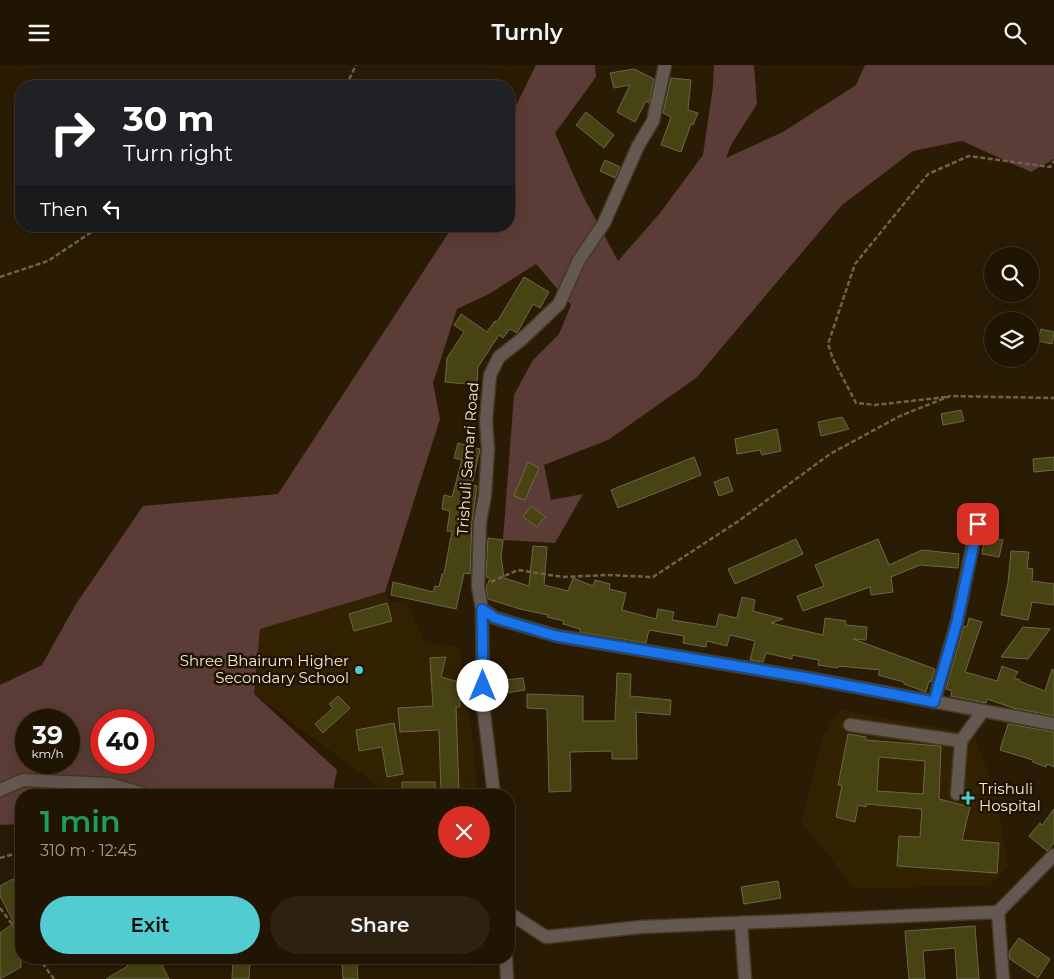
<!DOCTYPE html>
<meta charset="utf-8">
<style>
body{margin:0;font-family:Montserrat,sans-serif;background:#2d2212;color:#f1f3f6;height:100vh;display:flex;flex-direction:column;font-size:19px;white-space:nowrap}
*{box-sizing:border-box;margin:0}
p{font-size:16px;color:#a29f9a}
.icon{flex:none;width:28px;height:28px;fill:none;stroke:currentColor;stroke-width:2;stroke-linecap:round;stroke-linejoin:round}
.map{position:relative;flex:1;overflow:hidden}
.side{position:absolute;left:15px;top:724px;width:500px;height:175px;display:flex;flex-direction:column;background:#201503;border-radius:20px;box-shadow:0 5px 20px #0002,0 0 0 1px #3d3425}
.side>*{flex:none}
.banner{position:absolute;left:15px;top:15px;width:500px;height:152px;border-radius:20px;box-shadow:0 5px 20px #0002,0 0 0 1px #3d3425;background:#202124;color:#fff;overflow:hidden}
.buttons{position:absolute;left:984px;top:182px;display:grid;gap:10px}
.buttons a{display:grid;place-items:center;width:55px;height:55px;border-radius:50%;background:#201503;box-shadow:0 5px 20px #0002,0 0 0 1px #3d3425;font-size:25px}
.speed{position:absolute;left:15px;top:644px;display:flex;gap:10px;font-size:25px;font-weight:700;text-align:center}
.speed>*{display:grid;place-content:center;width:65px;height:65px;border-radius:50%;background:#201503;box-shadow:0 5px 20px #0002,0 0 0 1px #3d3425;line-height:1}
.speed small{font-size:12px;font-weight:400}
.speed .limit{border:8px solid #d22;background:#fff;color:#111}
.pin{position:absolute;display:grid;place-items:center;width:42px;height:42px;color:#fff;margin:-21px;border-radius:10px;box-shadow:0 2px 8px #0006}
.me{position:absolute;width:55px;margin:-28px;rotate:0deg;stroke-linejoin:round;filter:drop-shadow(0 0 4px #0008)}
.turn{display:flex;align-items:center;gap:18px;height:105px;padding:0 25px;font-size:22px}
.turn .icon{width:65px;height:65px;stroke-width:2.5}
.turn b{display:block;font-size:35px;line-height:42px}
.then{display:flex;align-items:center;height:48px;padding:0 25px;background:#0003;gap:10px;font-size:19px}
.round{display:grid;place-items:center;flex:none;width:52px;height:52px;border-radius:26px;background:#2d2212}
.overview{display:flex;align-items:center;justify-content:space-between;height:85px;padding:0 25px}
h1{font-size:30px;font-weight:600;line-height:38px;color:#1e9e55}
.button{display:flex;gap:10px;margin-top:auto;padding:10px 25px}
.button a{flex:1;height:58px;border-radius:30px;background:#51ccd1;color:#111;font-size:20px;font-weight:600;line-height:58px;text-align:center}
.button a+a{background:#2d2212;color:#f1f3f6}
header{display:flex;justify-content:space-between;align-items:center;height:65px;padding:0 25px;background:#201503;font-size:22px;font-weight:600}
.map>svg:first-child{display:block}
</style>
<header><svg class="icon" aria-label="menu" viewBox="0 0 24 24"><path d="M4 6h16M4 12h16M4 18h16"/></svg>Turnly<svg class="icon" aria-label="search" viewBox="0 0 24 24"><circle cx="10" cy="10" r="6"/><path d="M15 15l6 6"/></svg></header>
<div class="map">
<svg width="1054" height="914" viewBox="0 0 1054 914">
<rect width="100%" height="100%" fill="#2a1c04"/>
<g fill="#332201" fill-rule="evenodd">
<polygon points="385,527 391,538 406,536 425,578 459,581 472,671 478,730 386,730 370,715 254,629 260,564"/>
<path d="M 841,645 L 974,669 L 995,727 L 1008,801 L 990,820 L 855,824 L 802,757 L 824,670 ZM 848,669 L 865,672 L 842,702 ZM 866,675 L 941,680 L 939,714 L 925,696 L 879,692 L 878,711 L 863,710 ZM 839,710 L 863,715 L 868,726 L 866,742 L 858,740 L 855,756 L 836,752 L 842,720 L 837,719 ZM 924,715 L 940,716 L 937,772 L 920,771 ZM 874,726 L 920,729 L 919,744 L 875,740 ZM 900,771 L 998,778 L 997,808 L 897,801 Z"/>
</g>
<path fill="#5c3c36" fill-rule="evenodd" d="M 536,0 L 595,0 L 596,12 L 555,68 L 582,129 L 618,196 L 660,148 L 703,90 L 713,21 L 714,0 L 754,0 L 757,39 L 731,80 L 726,93 L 783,67 L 856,20 L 865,0 L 1054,0 L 1054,94 L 1031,107 L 962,76 L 913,86 L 842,140 L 696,313 L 608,375 L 544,400 L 551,435 L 583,429 L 555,478 L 503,475 L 514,330 L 533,295 L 559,269 L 571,240 L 536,199 L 489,229 L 457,244 L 433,318 L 440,354 L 385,527 L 260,564 L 254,629 L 337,705 L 332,730 L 21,730 L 21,759 L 0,760 L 0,620 L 42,600 L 76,539 L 143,441 L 278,429 L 453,161 L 509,161 L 509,55 ZM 26,655 L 69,655 L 69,698 L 26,698 ZM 101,655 L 144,655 L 144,698 L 101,698 Z"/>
<g fill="#484313" stroke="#6a684a" fill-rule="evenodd">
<polygon points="634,4 654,14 649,38 646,36 635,57 617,47 630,20 614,23 610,8"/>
<polygon points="671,13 691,15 688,45 698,48 693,60 691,59 681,87 661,80 671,52 663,48"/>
<polygon points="586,47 614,70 604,83 576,60"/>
<polygon points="605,95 620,102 615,113 600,106"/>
<polygon points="524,212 549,227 540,243 533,239 517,268 510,264 503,273 499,270 478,302 477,320 445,317 447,293 464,267 454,260 461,249 487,267 495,256 497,257"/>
<polygon points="1041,264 1054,267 1052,279 1038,276"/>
<polygon points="961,345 964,356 943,360 941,349"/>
<polygon points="842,352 849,364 821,371 818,357"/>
<polygon points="777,364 781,386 762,390 760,385 737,389 735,374"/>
<polygon points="458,378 480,384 472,420 477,421 472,457 470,509 464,508 456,544 391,530 393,517 433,527 435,521 439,522 442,509 444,509 452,466 447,466 450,446 442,444 444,430 452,432 462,395 454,393"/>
<polygon points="694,392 701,410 618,443 611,425"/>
<polygon points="1054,392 1054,405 1034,407 1033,394"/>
<polygon points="528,397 539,403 525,435 514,431"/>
<polygon points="728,412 733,426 719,431 714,417"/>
<polygon points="531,441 545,452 537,462 523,452"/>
<polygon points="985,471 1003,475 999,492 982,489"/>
<polygon points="488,473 503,475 501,492 504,513 529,521 533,481 547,482 544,520 568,526 573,513 593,521 595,515 610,519 609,524 626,528 622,545 656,554 658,544 674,547 672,555 716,562 719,549 737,553 742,532 755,535 753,546 783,554 771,558 823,570 825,553 846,556 845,560 867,562 866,575 853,574 935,604 931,617 929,616 926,627 923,626 904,619 904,617 878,610 880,605 839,601 838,603 818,600 819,595 792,590 792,594 766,588 763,597 750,595 755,576 730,570 727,581 707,576 706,582 683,578 684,571 649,565 646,578 580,567 580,564 563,559 564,556 547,552 548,550 520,544 488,534 486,523 490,513 486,512"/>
<polygon points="796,474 803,489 735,519 728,504"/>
<polygon points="878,474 889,500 922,485 959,489 958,503 920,500 891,512 893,527 871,530 870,522 803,546 797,531 824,521 815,500"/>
<polygon points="1011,486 1029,487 1027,503 1033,504 1032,516 1054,519 1054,540 1032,537 1028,555 1001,550 1008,518"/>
<polygon points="387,538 392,556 354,566 349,549"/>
<polygon points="969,553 982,557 965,607 997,616 1002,601 1018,607 1014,613 1020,615 1019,616 1045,626 1052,604 1054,605 1054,651 1013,643 987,634 986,638 951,631 952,626 946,624 964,561 967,562"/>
<polygon points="1023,562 1050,564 1028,594 1001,592"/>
<polygon points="446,592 441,612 459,617 460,642 456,642 459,726 441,727 439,665 400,667 398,643 433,641 430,593"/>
<polygon points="617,608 631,609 630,631 671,635 670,650 636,647 637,694 612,694 612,686 570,687 571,726 549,727 547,644 527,643 527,629 583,631 583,656 615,656"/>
<polygon points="523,613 525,625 506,628 505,615"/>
<polygon points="338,631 350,643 323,668 315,659 333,643 329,639"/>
<polygon points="394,658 403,709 387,712 382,682 359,686 356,665"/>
<polygon points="1008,659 1054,667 1054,702 1047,699 1046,702 1033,697 1033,695 1000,685"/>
<path d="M 848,669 L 866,672 L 865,675 L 941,681 L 939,734 L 970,742 L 962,775 L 999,778 L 997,808 L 897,801 L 899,771 L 920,772 L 922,744 L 866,739 L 866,742 L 858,740 L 855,757 L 836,752 L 842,720 L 838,720 ZM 879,692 L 925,696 L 923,729 L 877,726 Z"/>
<rect x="402" y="717" width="33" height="13"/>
<polygon points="1054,744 1054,778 1047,786 1029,771 1040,758 1042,760"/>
<polygon points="13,814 21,829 21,902 0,914 0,868 14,858 0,831 0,821"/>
<polygon points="778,816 781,833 744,839 741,822"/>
<polygon points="975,861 979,914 957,914 955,883 923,886 925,914 909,914 905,866"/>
<polygon points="1019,873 1050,894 1038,913 1010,894 1009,887"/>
<polygon points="140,892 158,892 169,914 106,914 128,901 127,899"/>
<polygon points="233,894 250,896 249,914 232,914"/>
<polygon points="357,896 358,914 343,914 342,897"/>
</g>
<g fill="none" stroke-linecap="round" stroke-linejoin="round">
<defs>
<g id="minor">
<polyline points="482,544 495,553 557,571 808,613 1054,659"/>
<polyline points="934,637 957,557 977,459"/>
<polyline points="850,660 961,676 983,646"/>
<polyline points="0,725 23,715 110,719 147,730"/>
<polyline points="957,729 961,676"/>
<polyline points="494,730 483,640 482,544 478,522 480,457 485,430 488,384 486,356 490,310 499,292 522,274 559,239 579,195 604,158 638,81 653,56 665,0"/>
<polyline points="998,847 1003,914"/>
<polyline points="509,848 546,872 641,862 998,847 1054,790"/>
<polyline points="741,858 745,914"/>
<polyline points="506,892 507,914"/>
</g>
</defs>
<use href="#minor" stroke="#463922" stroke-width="15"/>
<g stroke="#6f624d" stroke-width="2.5" stroke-dasharray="5 2.5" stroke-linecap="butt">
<polyline points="346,21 356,0"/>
<polyline points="0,212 48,196 99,162 126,164 133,161"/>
<polyline points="946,332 875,340 856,338 833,294 828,279 855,199 928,109 969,91 1050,102 1054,96"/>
<polyline points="491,517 518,505 563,512 607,510 653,512 740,455 830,389 900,351 950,331 1054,333"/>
<polyline points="0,793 21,787"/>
<polyline points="0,843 21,871"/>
<polyline points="38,892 54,914"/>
</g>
<use href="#minor" stroke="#645951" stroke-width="12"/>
</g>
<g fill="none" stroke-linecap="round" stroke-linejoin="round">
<defs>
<polyline id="route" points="483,621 482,544 495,553 556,571 808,613 934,637 957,557 978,459"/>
</defs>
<use href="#route" stroke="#114b97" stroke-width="12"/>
<use href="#route" stroke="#1a73e8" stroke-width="9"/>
</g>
<g fill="#51ccd1" stroke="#201300" stroke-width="2">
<circle cx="359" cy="605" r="5"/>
<path d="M965.5 725.5h5v5h5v5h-5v5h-5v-5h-5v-5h5z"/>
</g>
<g text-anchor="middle" stroke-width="5" stroke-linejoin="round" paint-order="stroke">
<g font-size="15" fill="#f4eadc" stroke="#201300">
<text transform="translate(468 394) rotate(-86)" y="5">Trishuli Samari Road</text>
</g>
<g font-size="15" fill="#f4eadc" stroke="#201300" text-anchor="end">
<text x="349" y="601">Shree Bhairum Higher<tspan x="349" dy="17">Secondary School</tspan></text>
<text x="979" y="729" text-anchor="start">Trishuli<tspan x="979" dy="17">Hospital</tspan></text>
</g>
</g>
</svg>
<div class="buttons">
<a><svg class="icon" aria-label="search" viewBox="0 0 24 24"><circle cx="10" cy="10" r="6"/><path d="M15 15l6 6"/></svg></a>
<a><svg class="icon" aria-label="layers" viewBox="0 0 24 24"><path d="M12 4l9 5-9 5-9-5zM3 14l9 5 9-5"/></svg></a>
</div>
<div class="speed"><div>39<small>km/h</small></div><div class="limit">40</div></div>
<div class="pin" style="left:978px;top:459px;background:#d93025"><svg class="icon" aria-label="arrive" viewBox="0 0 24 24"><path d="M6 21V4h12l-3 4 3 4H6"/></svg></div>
<svg class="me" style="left:483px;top:621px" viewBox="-20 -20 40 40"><circle r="19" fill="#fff"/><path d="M0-13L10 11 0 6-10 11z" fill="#1a73e8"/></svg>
<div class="banner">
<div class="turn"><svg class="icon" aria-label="right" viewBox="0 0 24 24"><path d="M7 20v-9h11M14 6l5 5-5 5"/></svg><div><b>30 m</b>Turn right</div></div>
<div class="then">Then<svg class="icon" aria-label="left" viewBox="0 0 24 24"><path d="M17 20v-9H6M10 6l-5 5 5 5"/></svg></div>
</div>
<section class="side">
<div class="overview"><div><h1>1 min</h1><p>310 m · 12:45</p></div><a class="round" style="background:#d93025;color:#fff"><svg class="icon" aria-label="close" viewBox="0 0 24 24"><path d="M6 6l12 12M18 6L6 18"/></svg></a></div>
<div class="button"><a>Exit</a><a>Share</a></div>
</section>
</div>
